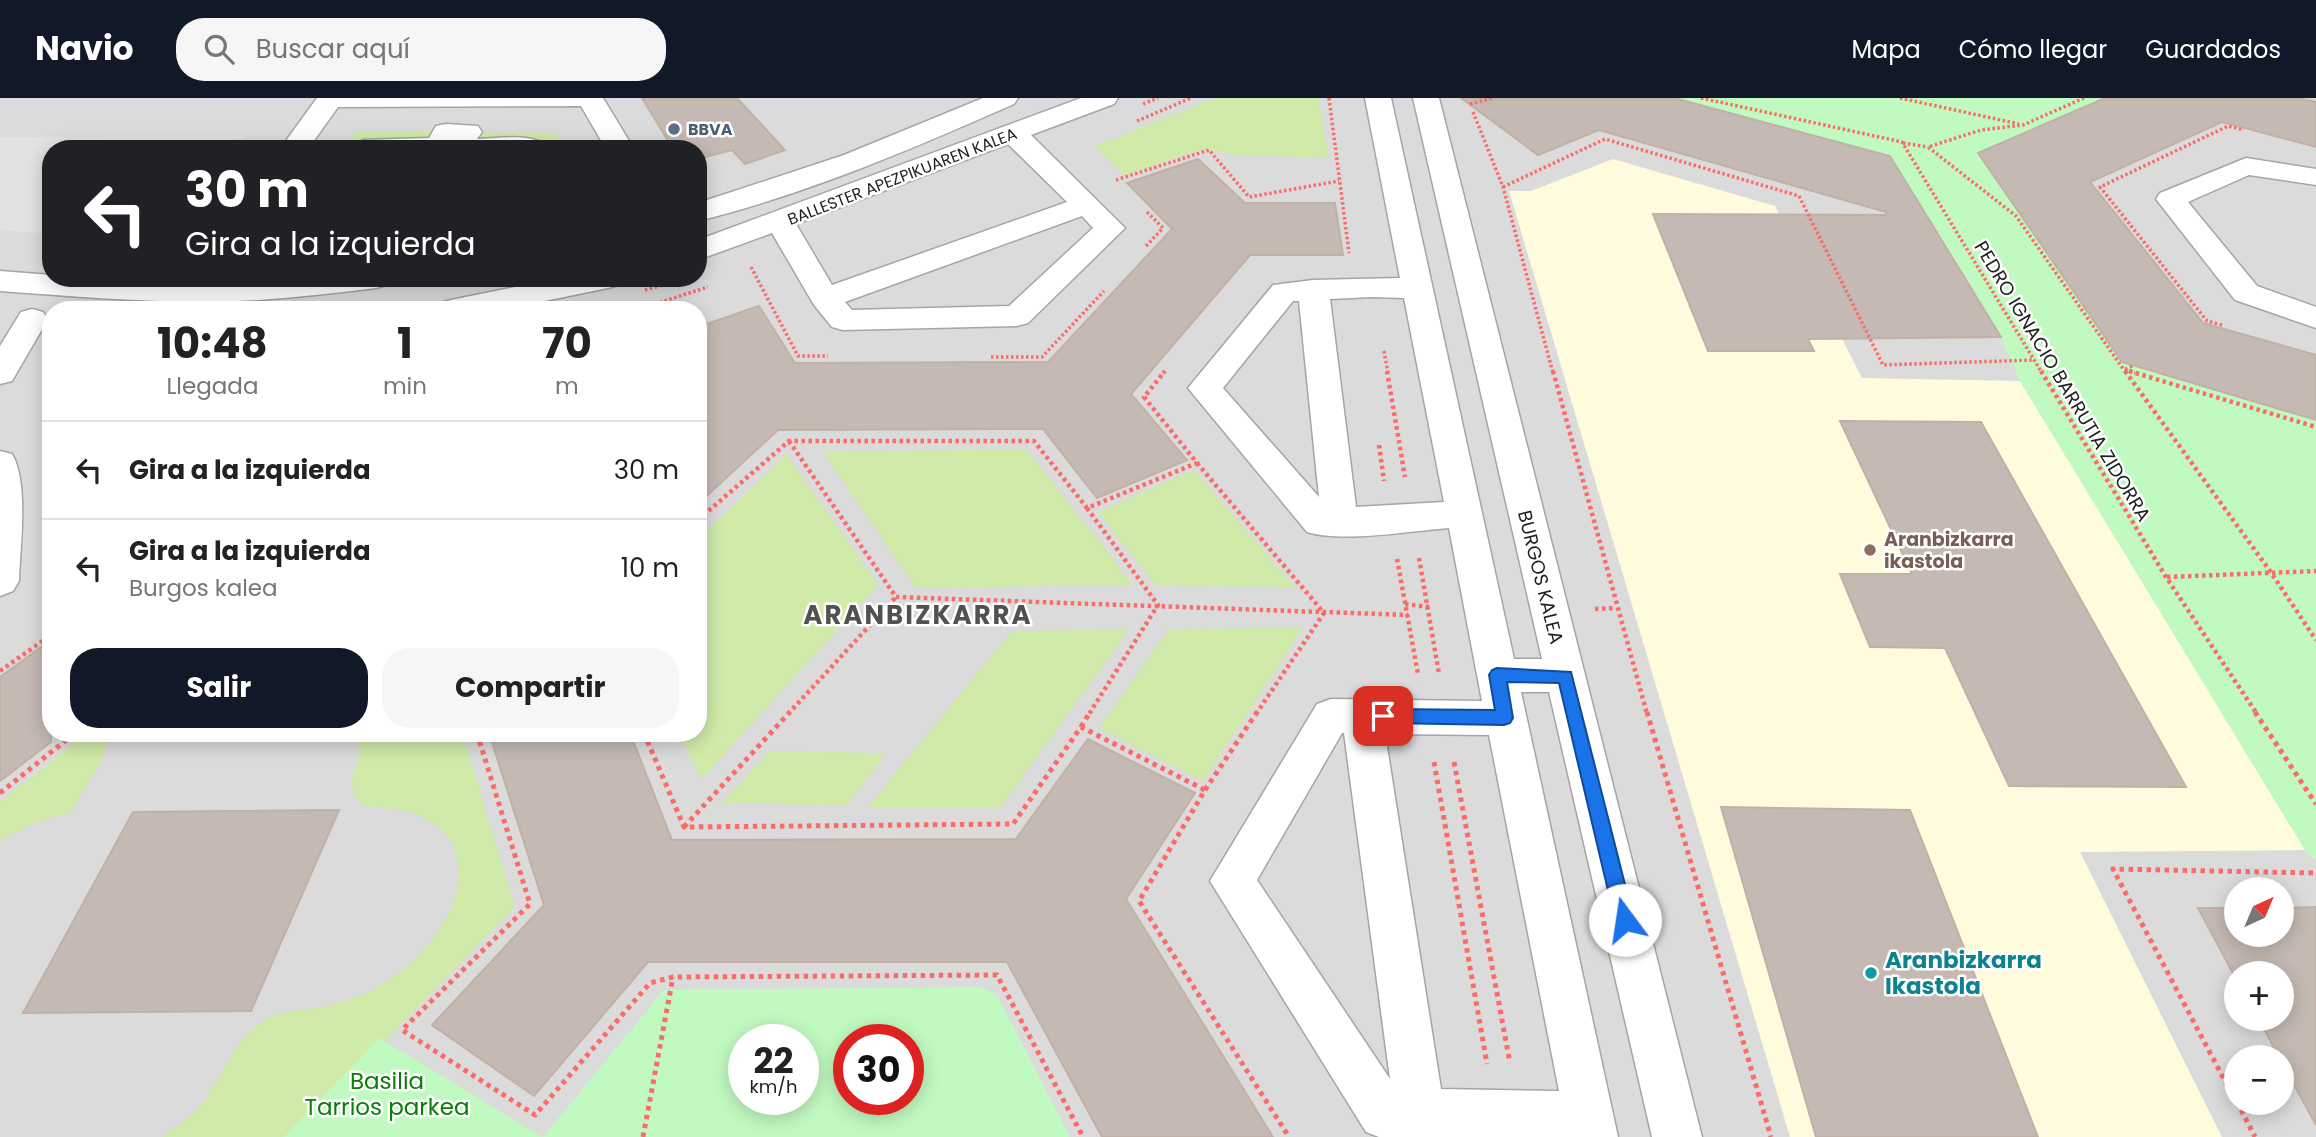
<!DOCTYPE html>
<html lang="es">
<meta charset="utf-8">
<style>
body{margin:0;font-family:Poppins,sans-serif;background:#f6f6f6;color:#222;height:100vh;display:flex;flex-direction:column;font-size:26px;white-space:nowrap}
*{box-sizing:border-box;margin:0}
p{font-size:23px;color:#767676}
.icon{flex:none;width:38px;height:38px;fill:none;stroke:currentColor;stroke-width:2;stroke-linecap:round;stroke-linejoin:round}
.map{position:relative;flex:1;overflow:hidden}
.drawer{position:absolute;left:42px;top:203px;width:665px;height:441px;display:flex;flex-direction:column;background:#fff;border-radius:28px;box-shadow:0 4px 18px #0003}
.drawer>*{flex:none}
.top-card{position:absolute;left:42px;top:42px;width:665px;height:147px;border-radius:28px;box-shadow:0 4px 18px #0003;background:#202124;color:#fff;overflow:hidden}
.needle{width:46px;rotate:44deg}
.fabs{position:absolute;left:2224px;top:779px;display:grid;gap:14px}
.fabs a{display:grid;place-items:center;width:70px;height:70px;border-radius:50%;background:#fff;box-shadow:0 4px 18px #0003;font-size:35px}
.speed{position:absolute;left:728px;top:926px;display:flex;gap:14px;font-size:35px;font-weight:700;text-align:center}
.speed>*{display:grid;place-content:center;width:91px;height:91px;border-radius:50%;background:#fff;box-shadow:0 4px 18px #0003;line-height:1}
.speed small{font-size:18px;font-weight:400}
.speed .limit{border:10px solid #d22;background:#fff;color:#111}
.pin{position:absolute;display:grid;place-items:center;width:60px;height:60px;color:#fff;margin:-30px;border-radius:14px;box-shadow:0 4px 10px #0006}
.me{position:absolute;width:77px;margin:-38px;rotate:346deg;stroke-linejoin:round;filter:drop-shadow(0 0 5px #0008)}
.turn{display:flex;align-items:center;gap:24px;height:147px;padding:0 28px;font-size:32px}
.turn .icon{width:91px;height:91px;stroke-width:2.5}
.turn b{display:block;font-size:49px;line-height:60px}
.eta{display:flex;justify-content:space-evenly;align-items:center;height:119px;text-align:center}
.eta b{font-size:42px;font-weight:700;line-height:49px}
.button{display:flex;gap:14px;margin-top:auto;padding:14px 28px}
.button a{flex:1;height:80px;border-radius:28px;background:#111827;color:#fff;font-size:28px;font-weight:700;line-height:80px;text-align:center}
.button a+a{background:#f6f6f6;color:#222}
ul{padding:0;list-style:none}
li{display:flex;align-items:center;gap:21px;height:98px;padding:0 28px;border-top:2px solid #e0e0e0}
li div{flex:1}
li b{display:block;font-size:26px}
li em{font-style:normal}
header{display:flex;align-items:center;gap:42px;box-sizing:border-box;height:98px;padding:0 35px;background:#111827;color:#fff}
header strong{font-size:33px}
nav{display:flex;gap:38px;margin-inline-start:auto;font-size:24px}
.search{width:490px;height:63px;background:#f6f6f6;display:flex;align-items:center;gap:18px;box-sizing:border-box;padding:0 24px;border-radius:28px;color:#767676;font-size:26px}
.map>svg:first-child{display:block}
</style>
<header>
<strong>Navio</strong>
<div class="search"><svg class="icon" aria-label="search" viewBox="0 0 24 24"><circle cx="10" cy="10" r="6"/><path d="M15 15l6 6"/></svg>Buscar aquí</div>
<nav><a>Mapa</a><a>Cómo llegar</a><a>Guardados</a></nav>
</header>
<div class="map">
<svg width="2316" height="1039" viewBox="0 0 2316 1039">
<rect width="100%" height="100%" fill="#efebe4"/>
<path fill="#dcdbdb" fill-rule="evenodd" d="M 0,0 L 2316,0 L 2316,1039 L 0,1039 ZM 51,51 L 698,51 L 698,180 L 51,180 ZM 51,212 L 698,212 L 698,635 L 51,635 ZM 2236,791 L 2282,791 L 2282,836 L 2236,836 ZM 2236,875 L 2282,875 L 2282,920 L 2236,920 ZM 744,942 L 803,942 L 803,1001 L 744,1001 ZM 849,942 L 908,942 L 908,1001 L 849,1001 ZM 2236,959 L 2282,959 L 2282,1004 L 2236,1004 Z"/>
<polygon fill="#fffcdd" points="1613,61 1775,108 1862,280 2020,283 2305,752 2080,754 2222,1039 1790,1039 1509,93 1531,93"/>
<g fill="#cfeaa9">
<polygon points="1216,0 1318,0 1329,60 1238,57 1203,51 1124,78 1095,48"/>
<polygon points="356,34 446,34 439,48 345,51"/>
<polygon points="468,34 555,35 566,51 458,49"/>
<polygon points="1026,351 1133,487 916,490 823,354"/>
<polygon points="786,356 878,487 701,682 680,635 698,635 698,442"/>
<polygon points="1194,372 1295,489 1156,488 1098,414"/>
<polygon points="1303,530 1203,683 1099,630 1169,531"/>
<polygon points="1129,531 1000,710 867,710 1012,533"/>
<polygon points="87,635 108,635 103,661 70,715 39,723 0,742 0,704"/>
<path d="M 359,635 L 462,635 L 515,808 L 385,943 L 542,1039 L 162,1039 C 178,1028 198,1013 209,996 C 225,972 236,941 262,924 C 280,911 302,913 323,909 C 334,907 347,902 358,898 C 411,878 479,808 453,748 C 446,732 424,717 408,713 C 388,707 355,718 352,687 C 351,678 358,665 359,656 C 361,649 359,642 359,635 Z"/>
<polygon points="770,653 886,655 847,708 722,705"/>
</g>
<g fill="#c1fac1" fill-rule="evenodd">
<polygon points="1673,0 2105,0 1978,55 2122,264 2316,322 2316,764 2305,752 2020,283 2001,239 1890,58"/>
<path d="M 980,889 L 997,897 L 1070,1039 L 543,1039 L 664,892 ZM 744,942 L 803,942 L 803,1001 L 744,1001 ZM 849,942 L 908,942 L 908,1001 L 849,1001 Z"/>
<polygon points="379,940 384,943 542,1039 284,1039"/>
</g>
<polygon fill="#e2e2e2" points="246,38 236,51 51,51 51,136 0,132 0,39"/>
<g fill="#c4bab3" stroke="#c1b0a6" stroke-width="2">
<polygon points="642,0 737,0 785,52 745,66 732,52 698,61 698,51 673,51"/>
<polygon points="1461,0 1674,0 1890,58 2001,239 1808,241 1814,253 1708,253 1653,116 1886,117 1886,114 1599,32 1538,57"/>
<polygon points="2105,0 2298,0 2316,4 2316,49 2222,24 2090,84 2203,225 2316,257 2316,322 2122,264 1978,55"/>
<polygon points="1198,61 1245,105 1335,105 1343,157 1250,157 1131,296 1187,362 1097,400 1043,331 778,332 698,406 698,229 759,208 795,265 1048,264 1172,131 1127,85"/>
<polygon points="1840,323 1981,324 2186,689 2009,688 1945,550 1870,549 1840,476 1912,476"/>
<polygon points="51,542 51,644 0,683 0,579"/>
<polygon points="489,635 630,635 672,742 1016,741 1088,641 1195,695 1126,801 1273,1039 1102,1039 1007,864 648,864 534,998 432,927 544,807"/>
<polygon points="1721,709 1910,712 2038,1039 1816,1039"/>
<polygon points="339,712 251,913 23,915 133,714"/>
<polygon points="2316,809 2316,1027 2282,965 2282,959 2279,959 2258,920 2282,920 2282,875 2236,875 2236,881 2198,810 2236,810 2236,836 2282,836 2282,810"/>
</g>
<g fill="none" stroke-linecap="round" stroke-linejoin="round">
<defs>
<g id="minor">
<polygon points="603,0 634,51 606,51 581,8 338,9 308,51 280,51 317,0"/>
<path d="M 983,0 L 1018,0 L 1014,6 C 912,51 807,96 698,123 L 698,105 L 844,57 Z"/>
<path d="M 1081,0 L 1118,0 L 1114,6 L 1031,37 L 1125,130 L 1028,225 L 1017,228 L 843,232 L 832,229 L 814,207 L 772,135 L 698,162 L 698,142 ZM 1008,46 L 1067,104 L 832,187 L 796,126 ZM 1082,118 L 1093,130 L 1009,208 L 852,212 L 845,204 Z"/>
<path d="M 1365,0 L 1391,0 L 1514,561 L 1542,561 L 1413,0 L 1439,0 L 1702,1039 L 1652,1039 L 1549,594 L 1521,594 L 1618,1039 L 1379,1039 L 1366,1034 L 1210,783 L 1317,606 L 1331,601 L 1482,603 L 1449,430 C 1410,433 1343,445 1307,434 L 1188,290 L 1273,187 L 1313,182 L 1400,180 ZM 1373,199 L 1404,200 L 1444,404 L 1356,409 L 1330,201 ZM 1293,203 L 1299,203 L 1319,399 L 1223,290 ZM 1342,635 L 1344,635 L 1390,981 L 1257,782 ZM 1385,636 L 1489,637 L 1559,993 L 1441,991 Z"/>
<path d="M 446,26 L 478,28 L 482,34 L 477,41 C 497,41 536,33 549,51 L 357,51 L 363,42 L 429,40 L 436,28 Z"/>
<polygon points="2246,60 2316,71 2316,87 2249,77 2188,104 2257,188 2316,209 2316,230 2235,202 2156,101 2160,95"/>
<path d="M 0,173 L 51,177 L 51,180 L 212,184 L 287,180 L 391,180 L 387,187 L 376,190 C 321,197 265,203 210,204 C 140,204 70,198 0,193 Z"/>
<polygon points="559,180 623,180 619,187 608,190 501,212 436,212 440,205 451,202"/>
<polygon points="32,211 43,214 48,221 12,283 0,286 0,248 21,214"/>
<path d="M 0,353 L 12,356 C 29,385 20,449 19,483 L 13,493 L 0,498 Z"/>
</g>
</defs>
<use href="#minor" stroke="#a5a5a5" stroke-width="3"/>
<g stroke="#fb6c69" stroke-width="3.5" stroke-dasharray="2.5 2.5" stroke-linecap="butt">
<polyline points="1329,0 1349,155"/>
<polyline points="1701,0 1902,44 2042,275"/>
<polyline points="1900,0 2019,26"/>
<polyline points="2084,0 2023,27 1981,32 1928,49 2016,118 2124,272 2135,275"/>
<polyline points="1143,6 1158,0"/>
<polyline points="1470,6 1493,0"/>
<polyline points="1473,14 1503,89 1553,275"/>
<polyline points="1137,23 1191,0"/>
<polyline points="1903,45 1928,49"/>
<polyline points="1116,82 1209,52 1249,99 1339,83"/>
<polyline points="1503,89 1605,41 1799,98 1883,267 2033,262"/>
<polyline points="1146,148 1163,130 1147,114"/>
<polyline points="751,169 798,258 828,258"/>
<polyline points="645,192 684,181"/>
<polyline points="636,212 708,189"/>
<polyline points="2222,227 2207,223 2100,89 2228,28 2244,32"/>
<polyline points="1384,253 1388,275"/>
<polyline points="991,259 1042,259 1104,193"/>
<polyline points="1163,275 1166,272"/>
<polyline points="2126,275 2124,272 2132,268"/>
</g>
<g stroke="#fb6c69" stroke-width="4.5" stroke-dasharray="3.5 3.5" stroke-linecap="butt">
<polyline points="1387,273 1405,379"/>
<polyline points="1553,273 1647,616"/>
<polyline points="2041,273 2166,479 2257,616"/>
<polyline points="2125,273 2270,473 2316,542"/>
<polyline points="2129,273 2316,329"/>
<polyline points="789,343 896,499 1408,517"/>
<polyline points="1379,347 1384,383"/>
<polyline points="1197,365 1324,515 1256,616"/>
<polyline points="1087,410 1158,507 1089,616"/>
<polyline points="698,422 789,343 1034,343 1087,410 1197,365 1144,299 1165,273"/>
<polyline points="1419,460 1439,576"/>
<polyline points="1397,461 1418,576"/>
<polyline points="2167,479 2316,473"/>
<polyline points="1405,506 1429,509"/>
<polyline points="1595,511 1616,510"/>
<polyline points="0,573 51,537"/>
<polyline points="788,616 896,499"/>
</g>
<g stroke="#fb6c69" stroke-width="5" stroke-dasharray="4.5 4.5" stroke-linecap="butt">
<polyline points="1647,614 1771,1039"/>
<polyline points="2255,614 2316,706"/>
<polyline points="1081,629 1090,614"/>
<polyline points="477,635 530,806 402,932 535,1017 650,885 673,879 997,877 1083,1039"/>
<polyline points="644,635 684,729 1013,726 1081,629 1205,692 1139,803 1289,1039"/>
<polyline points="1434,664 1487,966"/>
<polyline points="1454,664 1510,965"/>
<polyline points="1205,692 1257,614"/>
<polyline points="0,695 75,635"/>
<polyline points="684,729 790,614"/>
<polyline points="2236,1004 2113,771 2316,775"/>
<polyline points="2237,1004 2255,1039"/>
<polyline points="643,1039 673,879"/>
</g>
<use href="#minor" fill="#fff" fill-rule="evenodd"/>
</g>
<polygon fill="#1a73e8" stroke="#114b97" stroke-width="2" points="1497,570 1571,574 1634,822 1631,828 1625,831 1618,828 1615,822 1559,585 1507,584 1513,620 1510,625 1504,627 1383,625 1377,623 1374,618 1377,613 1383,611 1495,612 1489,577 1492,572"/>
<circle fill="#5c6f8a" stroke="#fff" stroke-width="2.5" cx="674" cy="31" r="7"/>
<circle fill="#8d6e63" stroke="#fff" stroke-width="2.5" cx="1870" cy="452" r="7"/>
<circle fill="#0f9aa8" stroke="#fff" stroke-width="2.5" cx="1871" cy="875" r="7"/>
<g text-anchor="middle" stroke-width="5" stroke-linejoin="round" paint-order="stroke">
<g font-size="16" font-weight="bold" fill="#4e5e75" stroke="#fff" text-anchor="start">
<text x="688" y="37">BBVA</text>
</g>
<g font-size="16" fill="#1e1e1e" stroke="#fff">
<text transform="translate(902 78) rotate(-21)" y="6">BALLESTER APEZPIKUAREN KALEA</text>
</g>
<g font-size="19" fill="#1e1e1e" stroke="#fff">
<text transform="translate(2063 283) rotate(59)" y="7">PEDRO IGNACIO BARRUTIA ZIDORRA</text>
<text transform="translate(1541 479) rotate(76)" y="7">BURGOS KALEA</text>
</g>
<g font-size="19" font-weight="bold" fill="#785e54" stroke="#fff" text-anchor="start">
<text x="1884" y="448">Aranbizkarra<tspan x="1884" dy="22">ikastola</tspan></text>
</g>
<g font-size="23" font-weight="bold" fill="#0d838f" stroke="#fff" text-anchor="start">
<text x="1885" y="870">Aranbizkarra<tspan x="1885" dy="26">Ikastola</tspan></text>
</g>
<g font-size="23" fill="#0b7e0a" stroke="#fff">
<text x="387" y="991">Basilia<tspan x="387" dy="26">Tarrios parkea</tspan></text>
</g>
<g font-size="26" font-weight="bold" letter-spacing="2" fill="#515151" stroke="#fff">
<text x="918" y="526">ARANBIZKARRA</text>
</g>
</g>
</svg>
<div class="fabs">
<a><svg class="needle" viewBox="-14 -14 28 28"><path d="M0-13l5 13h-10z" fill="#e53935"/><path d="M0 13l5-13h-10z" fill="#767676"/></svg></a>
<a>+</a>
<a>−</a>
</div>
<div class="speed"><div>22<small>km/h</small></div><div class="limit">30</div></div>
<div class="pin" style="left:1383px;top:618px;background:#d93025"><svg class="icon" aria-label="arrive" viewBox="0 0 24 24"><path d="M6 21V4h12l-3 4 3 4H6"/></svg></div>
<svg class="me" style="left:1625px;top:822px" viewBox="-20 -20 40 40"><circle r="19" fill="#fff"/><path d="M0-13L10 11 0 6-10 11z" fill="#1a73e8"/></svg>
<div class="top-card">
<div class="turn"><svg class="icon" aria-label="left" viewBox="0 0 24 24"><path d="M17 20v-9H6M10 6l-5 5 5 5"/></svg><div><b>30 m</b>Gira a la izquierda</div></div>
</div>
<section class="drawer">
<div class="eta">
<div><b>10:48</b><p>Llegada</p></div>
<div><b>1</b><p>min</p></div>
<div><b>70</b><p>m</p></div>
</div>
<ul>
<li><svg class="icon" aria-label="left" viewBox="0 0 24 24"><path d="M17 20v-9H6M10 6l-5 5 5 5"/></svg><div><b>Gira a la izquierda</b></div><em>30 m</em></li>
<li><svg class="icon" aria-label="left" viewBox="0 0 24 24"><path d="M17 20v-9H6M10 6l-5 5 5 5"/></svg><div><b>Gira a la izquierda</b><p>Burgos kalea</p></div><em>10 m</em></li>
</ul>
<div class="button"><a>Salir</a><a>Compartir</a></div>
</section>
</div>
